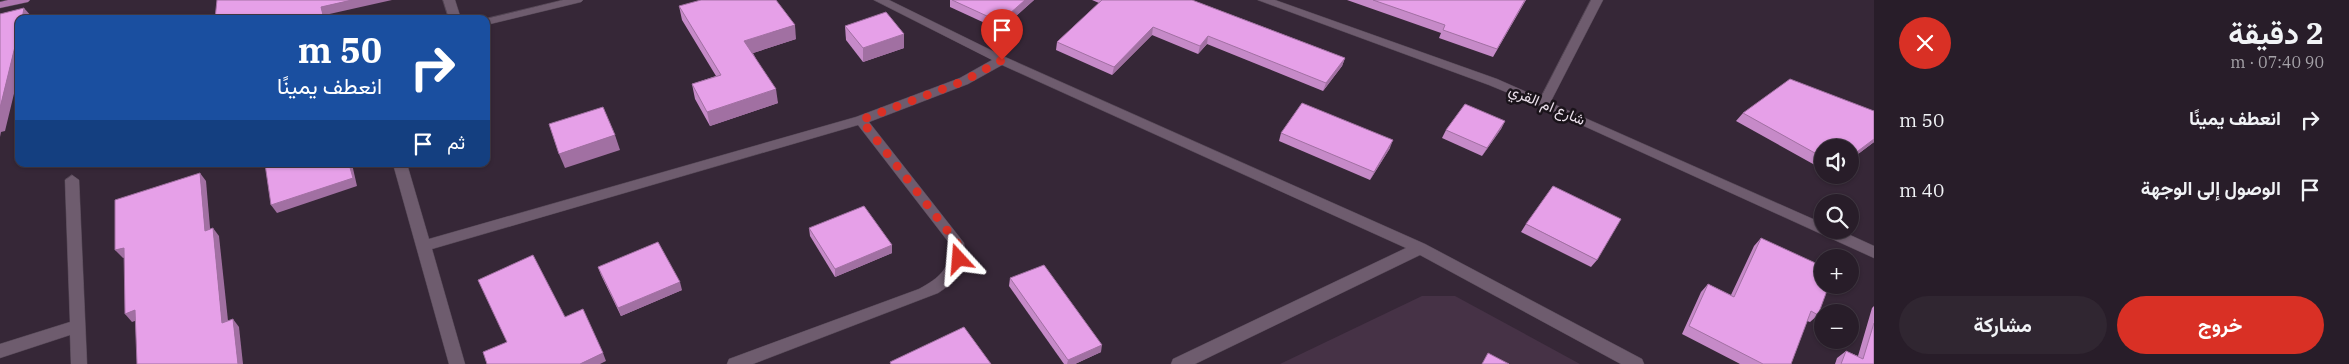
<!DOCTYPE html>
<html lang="ar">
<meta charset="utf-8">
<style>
body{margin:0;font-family:"IBM Plex Serif",Vazirmatn,serif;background:#302631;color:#f1f3f6;direction:rtl;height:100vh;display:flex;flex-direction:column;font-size:19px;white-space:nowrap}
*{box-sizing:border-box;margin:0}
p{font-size:16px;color:#a5a2a8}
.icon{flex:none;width:28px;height:28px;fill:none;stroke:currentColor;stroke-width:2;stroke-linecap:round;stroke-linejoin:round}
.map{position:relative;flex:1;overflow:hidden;direction:ltr}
.panel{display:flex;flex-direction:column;background:#281d29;width:475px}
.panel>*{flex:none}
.banner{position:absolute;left:15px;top:15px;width:475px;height:152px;border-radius:10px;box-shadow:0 1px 4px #0004,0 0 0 1px #443b46;direction:rtl;background:#1a4fa0;color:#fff;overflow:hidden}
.tools{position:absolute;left:1814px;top:139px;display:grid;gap:10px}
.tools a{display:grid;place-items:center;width:45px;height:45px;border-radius:50%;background:#281d29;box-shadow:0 1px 4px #0004,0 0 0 1px #443b46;font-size:25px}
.pin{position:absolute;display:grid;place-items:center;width:42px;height:42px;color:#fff;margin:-51px -21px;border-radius:50% 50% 50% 0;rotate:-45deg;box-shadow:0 0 5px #0007}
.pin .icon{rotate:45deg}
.me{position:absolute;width:55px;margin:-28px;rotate:341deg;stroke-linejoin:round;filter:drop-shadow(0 0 4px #0008)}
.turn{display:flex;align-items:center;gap:18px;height:105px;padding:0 25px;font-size:22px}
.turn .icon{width:65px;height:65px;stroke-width:2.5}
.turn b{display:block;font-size:35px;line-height:42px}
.then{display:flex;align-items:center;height:48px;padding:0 25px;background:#0003;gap:10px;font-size:19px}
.round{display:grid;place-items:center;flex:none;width:52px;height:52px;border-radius:26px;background:#302631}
.overview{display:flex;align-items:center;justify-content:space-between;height:85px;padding:0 25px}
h1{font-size:30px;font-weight:700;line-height:38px}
.primary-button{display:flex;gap:10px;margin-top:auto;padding:10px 25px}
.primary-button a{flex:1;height:58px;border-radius:30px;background:#d93025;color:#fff;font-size:20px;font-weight:700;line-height:58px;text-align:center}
.primary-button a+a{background:#302631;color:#f1f3f6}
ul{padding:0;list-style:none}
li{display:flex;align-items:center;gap:15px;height:70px;padding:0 25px}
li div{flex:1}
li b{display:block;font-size:19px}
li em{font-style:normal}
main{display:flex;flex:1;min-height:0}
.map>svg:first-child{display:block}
</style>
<main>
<section class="panel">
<div class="overview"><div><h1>2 دقيقة</h1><p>90 m · 07:40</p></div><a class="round" style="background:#d93025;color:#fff"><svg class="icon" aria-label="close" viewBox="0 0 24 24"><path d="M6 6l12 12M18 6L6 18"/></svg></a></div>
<ul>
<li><svg class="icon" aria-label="right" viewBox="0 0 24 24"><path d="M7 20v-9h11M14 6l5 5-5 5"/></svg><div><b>انعطف يمينًا</b></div><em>50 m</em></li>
<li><svg class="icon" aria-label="arrive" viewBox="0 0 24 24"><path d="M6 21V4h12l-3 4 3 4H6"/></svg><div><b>الوصول إلى الوجهة</b></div><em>40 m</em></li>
</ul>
<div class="primary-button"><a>خروج</a><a>مشاركة</a></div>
</section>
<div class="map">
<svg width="1874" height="364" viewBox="0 0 1874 364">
<rect width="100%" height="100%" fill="#362737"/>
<polygon fill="#463246" points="1422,296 1455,296 1580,364 1280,364"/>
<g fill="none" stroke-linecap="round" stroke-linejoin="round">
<defs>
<g id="minor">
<polygon points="443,0 455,0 461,19 449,19"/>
<polygon points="563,0 583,0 581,2 486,25 485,19"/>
<path d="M 874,0 L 889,0 L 1005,57 L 1425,244 L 1642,359 L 1644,364 L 1621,364 L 1420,255 L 1195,364 L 1171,364 L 1173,359 L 1406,248 L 1002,65 L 968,84 L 869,122 L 964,243 C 966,266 957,281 938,293 L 753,364 L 727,364 L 729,359 L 919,289 C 939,278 951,269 950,244 L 858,125 L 432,249 L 465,364 L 449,364 L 393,164 L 407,164 L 429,239 L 856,117 L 960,78 L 992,60 Z"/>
<polygon points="1591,0 1603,0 1550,103 1544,107 1540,106 1538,103"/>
<polygon points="72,175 79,180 87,364 71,364 70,335 0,358 0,344 70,322 65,180"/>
</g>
<polygon id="tertiary" points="1258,0 1275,0 1497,79 1822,223 1822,230 1839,230 1874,246 1874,258 1540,106 1489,85"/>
<polygon id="primary" points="8,0 30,0 28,2 0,8 0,2"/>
</defs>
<use href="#minor" stroke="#534654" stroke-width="1"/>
<use href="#tertiary" stroke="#534654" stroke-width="1"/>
<use href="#primary" stroke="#534654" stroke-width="1"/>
<use href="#minor" fill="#6e5c6e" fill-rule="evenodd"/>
<use href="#tertiary" fill="#6e5c6e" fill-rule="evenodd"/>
<use href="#primary" fill="#ae76b0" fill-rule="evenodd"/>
</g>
<g fill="#c68ac8">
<polygon points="950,0 1034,0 1000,30 950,7"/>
<polygon points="1092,0 1192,0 1345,58 1342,66 1323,91 1207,44 1198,54 1152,35 1112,75 1056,50 1057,42 1099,3"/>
<polygon points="1347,0 1526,0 1493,57 1439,38 1441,33"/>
<polygon points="679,6 796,39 753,53 778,103 710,126 695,99 692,84 716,76 682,20"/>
<polygon points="845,26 904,34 904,48 863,62 846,40"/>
<polygon points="1874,111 1874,142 1850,160 1850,148 1822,148 1822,169 1736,121 1743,113"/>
<polygon points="1505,121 1501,129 1482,156 1442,138 1446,130"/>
<polygon points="1281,133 1390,148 1370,180 1279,141"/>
<polygon points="1526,224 1597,260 1591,267 1521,232"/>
<polygon points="809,228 892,245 892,253 835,277 810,236"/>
<polygon points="1761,238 1818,315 1810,322 1807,321 1791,364 1740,364 1682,334 1701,292 1708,284 1731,295 1754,246"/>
<polygon points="598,267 682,290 621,316 601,275"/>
<polygon points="1010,278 1101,352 1075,364 1064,364 1009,286"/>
<polygon points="1874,306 1874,364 1835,364 1837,358 1846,351 1858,356 1872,308"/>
</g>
<g fill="#a170a2">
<polygon points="352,0 392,0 325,15 326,19 324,19 321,7"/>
<polygon points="1025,0 1034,0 1000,30 1000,22"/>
<polygon points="24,8 32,17 31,19 22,19"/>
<polygon points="795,25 796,39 747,55 744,41"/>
<polygon points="1153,27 1152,35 1112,75 1114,67"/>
<polygon points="19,30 19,73 5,131 1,132 0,137 0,108"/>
<polygon points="904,34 904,48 863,62 863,48"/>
<polygon points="1208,36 1207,44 1198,54 1200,46"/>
<polygon points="1345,58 1342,66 1323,91 1326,83"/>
<polygon points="776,89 778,103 710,126 707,112"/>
<polygon points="1505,121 1501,129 1482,156 1487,148"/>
<polygon points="615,135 620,150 565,168 559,154"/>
<polygon points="1874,139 1874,142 1850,160 1850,157"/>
<polygon points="1393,140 1390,148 1370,180 1374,172"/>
<polygon points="349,164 352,164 357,186 277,213 271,205"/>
<polygon points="200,173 206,181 211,239 205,231"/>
<polygon points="213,228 219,236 229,330 222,323"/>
<polygon points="892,245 892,253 835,277 835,269"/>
<polygon points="124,248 131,256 123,258 115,250"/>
<polygon points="680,282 682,290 621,316 618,308"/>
<polygon points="135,310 143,318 132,322 125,314"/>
<polygon points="233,319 239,327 243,364 238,364"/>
<polygon points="1102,345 1101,352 1075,364 1067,364 1068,360"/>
<polygon points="603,353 606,361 600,364 580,364"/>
</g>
<g fill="#e6a0e8" stroke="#a170a2">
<polygon points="217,0 352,0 321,7 324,19 215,19"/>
<polygon points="701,0 776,0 795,25 744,41 776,89 707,112 692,84 721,75 679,6"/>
<polygon points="952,0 1025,0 1000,22"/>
<polygon points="1102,0 1192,0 1345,58 1326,83 1208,36 1200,46 1153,27 1114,67 1057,42"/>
<polygon points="1373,0 1525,0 1497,49 1443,30 1445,25"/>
<polygon points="24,8 22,19 19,19 19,30 0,108 0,14"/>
<polygon points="886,12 904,34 863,48 845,26"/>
<polygon points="1790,79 1874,111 1874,139 1850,157 1850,148 1822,148 1822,157 1743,113"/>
<polygon points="1302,103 1393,140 1374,172 1281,133"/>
<polygon points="1465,104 1505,121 1487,148 1446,130"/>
<polygon points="603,107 615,135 559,154 549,124"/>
<polygon points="265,164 349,164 353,178 271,205"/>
<polygon points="200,173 205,231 213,228 222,323 233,319 238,364 137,364 135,310 125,314 124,248 115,250 115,200"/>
<polygon points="1553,186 1621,219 1597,260 1526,224"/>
<polygon points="864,206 892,245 835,269 809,228"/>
<polygon points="1761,238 1822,266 1822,285 1829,285 1818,315 1811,311 1791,364 1763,364 1689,326 1708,284 1734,297"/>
<polygon points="658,242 680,282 618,308 598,267"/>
<polygon points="533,255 565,317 583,309 603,353 580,364 487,364 483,352 507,342 478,280"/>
<polygon points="1044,265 1102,345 1068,360 1010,278"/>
<polygon points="1874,323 1874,364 1841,364 1846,351 1863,359"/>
<polygon points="964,327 991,364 891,364 890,362"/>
<polygon points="1488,353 1509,364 1482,364"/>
</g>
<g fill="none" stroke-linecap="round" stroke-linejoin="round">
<polyline stroke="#d93025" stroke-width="9" stroke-dasharray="0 16.2" points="959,259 957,243 861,120 964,81 1002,60"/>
</g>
<g text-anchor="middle" stroke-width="5" stroke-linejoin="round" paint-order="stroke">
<g font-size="15" fill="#ece1ec" stroke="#1a131a">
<text transform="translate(1547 105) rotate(23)" y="5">شارع ام القري</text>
</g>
</g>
</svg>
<div class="tools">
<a><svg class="icon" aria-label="sound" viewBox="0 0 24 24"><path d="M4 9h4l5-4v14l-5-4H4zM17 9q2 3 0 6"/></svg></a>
<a><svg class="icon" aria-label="search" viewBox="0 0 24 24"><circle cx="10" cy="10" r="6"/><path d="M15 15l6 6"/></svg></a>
<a>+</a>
<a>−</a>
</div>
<div class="pin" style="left:1002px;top:60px;background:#d93025"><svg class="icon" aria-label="arrive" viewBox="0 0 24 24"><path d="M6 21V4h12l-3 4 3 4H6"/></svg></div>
<svg class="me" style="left:959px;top:259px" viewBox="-20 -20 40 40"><path d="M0-17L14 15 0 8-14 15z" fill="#d93025" stroke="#fff" stroke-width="4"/></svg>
<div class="banner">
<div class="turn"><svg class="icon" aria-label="right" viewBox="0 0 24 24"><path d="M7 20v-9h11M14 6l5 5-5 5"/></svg><div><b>50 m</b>انعطف يمينًا</div></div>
<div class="then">ثم<svg class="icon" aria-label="arrive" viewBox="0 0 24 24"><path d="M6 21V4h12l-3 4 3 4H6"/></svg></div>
</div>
</div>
</main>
